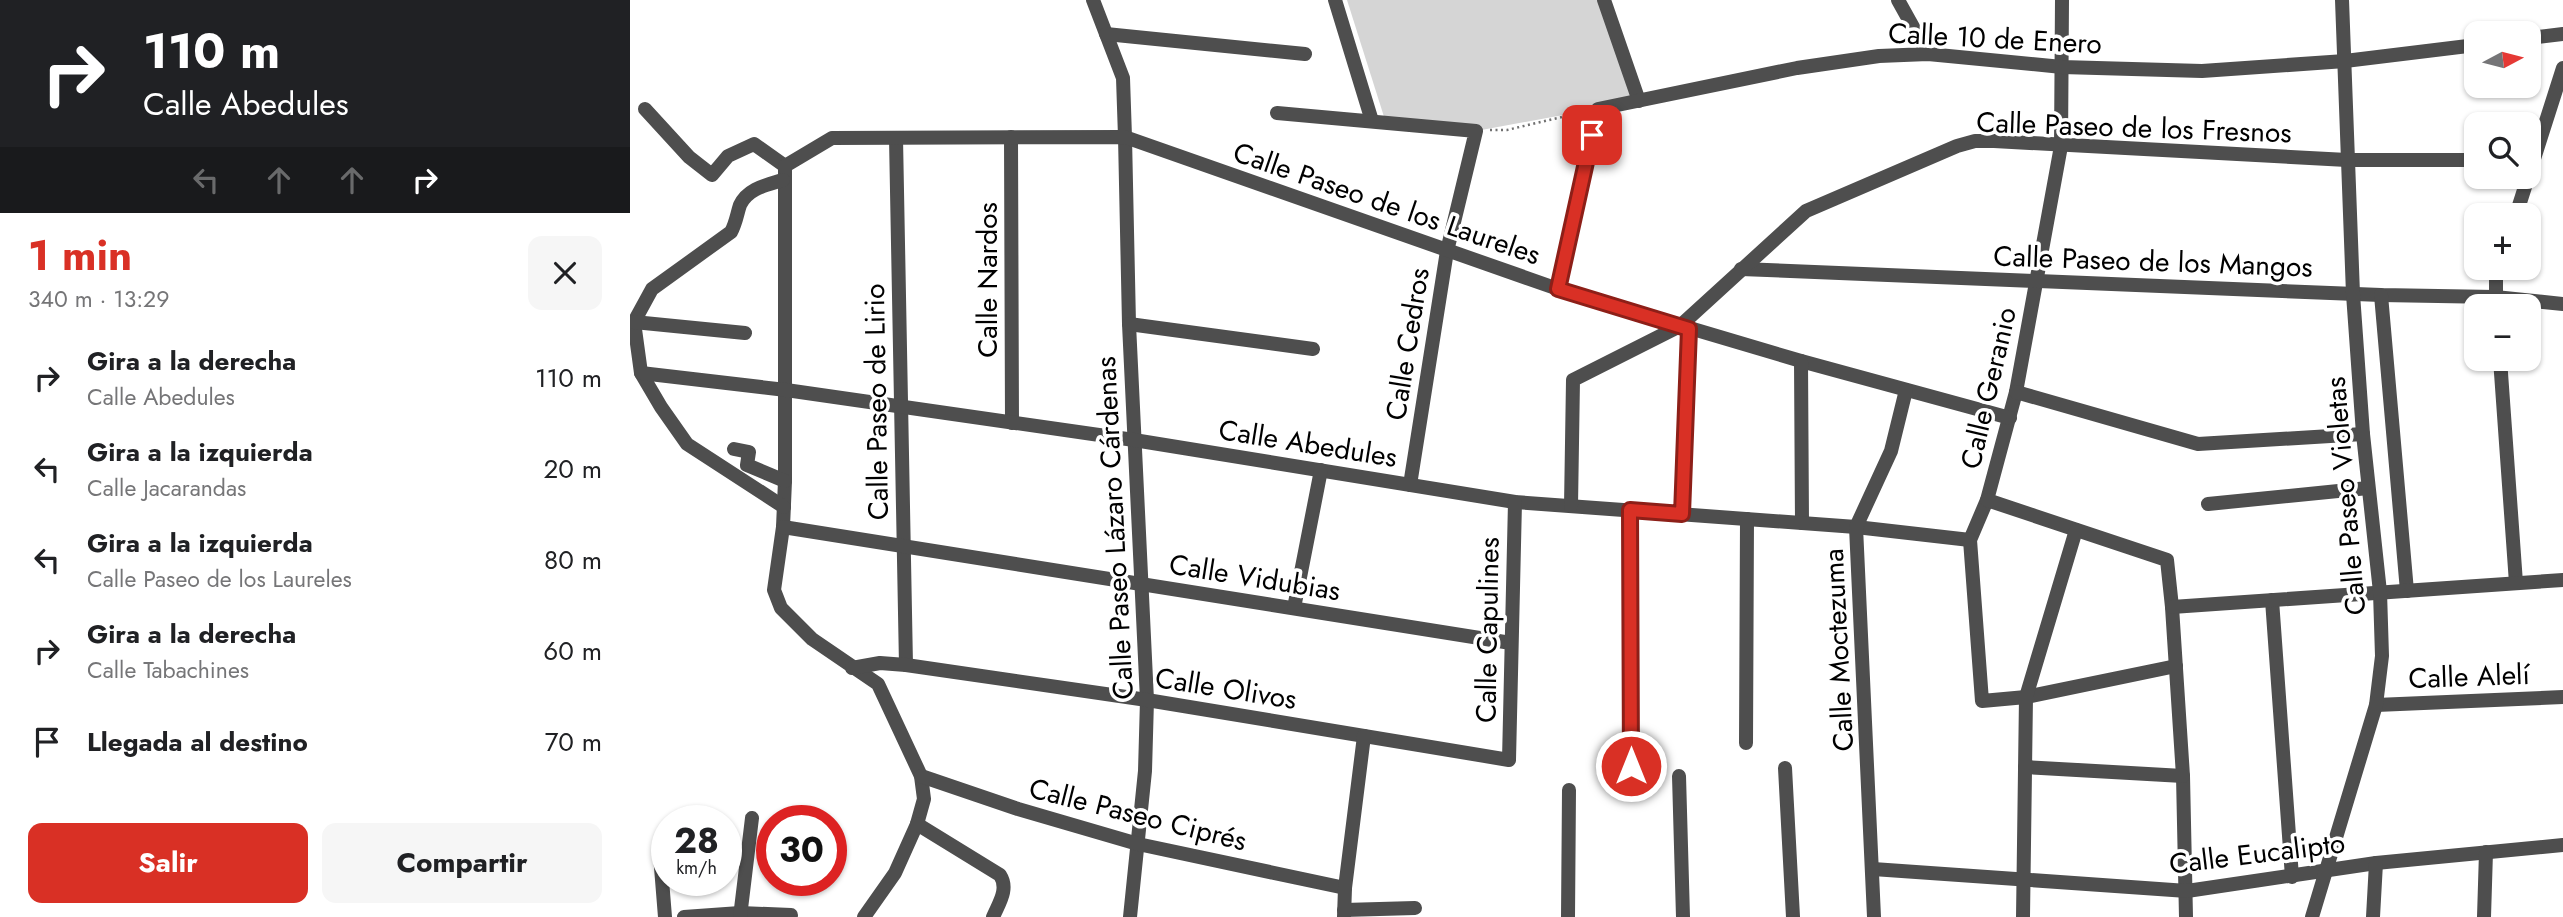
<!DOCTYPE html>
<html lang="es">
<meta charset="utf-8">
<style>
body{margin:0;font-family:Jost,sans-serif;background:#f6f6f6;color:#202124;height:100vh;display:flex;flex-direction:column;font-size:26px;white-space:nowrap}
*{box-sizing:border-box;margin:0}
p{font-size:23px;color:#757577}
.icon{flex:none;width:38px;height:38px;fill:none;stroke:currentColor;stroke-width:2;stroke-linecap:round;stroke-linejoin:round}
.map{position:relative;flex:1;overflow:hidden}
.panel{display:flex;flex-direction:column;background:#fff;width:630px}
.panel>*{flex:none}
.guide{background:#202124;color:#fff;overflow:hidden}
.needle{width:46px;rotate:83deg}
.tools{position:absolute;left:1834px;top:21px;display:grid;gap:14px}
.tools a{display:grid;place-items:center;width:77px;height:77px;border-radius:14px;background:#fff;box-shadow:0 2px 5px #0004;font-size:35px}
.speed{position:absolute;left:21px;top:805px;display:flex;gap:14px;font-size:35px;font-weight:700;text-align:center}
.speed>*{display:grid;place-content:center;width:91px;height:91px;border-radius:50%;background:#fff;box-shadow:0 2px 5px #0004;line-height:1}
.speed small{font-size:18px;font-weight:400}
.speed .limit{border:10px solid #d22;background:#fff;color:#111}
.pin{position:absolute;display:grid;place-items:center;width:60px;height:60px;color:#fff;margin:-30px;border-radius:14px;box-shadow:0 4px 10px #0006}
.me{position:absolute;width:77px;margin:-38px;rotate:0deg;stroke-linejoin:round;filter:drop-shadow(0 0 5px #0008)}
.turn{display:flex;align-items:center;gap:24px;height:147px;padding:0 28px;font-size:32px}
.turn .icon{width:91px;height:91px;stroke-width:2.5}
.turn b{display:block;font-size:49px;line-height:60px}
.lanes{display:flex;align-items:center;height:66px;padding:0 28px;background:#0003;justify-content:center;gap:35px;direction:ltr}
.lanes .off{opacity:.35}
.round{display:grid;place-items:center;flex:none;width:74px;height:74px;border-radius:14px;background:#f6f6f6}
.headline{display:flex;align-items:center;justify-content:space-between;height:119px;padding:0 28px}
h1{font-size:42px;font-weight:700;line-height:52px;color:#d93025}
.action{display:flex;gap:14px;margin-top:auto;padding:14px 28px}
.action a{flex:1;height:80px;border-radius:14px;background:#d93025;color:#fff;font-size:28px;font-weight:700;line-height:80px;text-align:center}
.action a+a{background:#f6f6f6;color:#202124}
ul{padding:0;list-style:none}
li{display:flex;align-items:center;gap:21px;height:91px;padding:0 28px}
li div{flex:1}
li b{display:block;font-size:26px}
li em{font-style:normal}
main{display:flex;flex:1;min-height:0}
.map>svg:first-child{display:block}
</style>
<main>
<section class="panel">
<div class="guide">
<div class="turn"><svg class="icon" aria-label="right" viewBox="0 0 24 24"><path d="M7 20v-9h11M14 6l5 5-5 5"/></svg><div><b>110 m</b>Calle Abedules</div></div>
<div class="lanes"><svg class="icon off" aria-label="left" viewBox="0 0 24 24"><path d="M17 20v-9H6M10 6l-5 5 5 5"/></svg><svg class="icon off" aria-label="ahead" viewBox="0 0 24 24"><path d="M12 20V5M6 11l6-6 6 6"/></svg><svg class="icon off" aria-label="ahead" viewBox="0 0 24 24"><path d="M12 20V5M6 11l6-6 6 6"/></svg><svg class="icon" aria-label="right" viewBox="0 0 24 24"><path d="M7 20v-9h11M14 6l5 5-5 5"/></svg></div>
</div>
<div class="headline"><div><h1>1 min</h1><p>340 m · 13:29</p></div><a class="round"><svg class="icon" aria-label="close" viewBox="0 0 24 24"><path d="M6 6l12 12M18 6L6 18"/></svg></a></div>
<ul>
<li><svg class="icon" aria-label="right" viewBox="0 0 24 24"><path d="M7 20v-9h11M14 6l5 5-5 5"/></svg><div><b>Gira a la derecha</b><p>Calle Abedules</p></div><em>110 m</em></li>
<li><svg class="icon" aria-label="left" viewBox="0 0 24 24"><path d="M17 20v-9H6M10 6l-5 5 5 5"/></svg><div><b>Gira a la izquierda</b><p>Calle Jacarandas</p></div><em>20 m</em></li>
<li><svg class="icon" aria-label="left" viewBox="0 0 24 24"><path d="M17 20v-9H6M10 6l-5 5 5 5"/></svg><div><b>Gira a la izquierda</b><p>Calle Paseo de los Laureles</p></div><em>80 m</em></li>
<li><svg class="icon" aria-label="right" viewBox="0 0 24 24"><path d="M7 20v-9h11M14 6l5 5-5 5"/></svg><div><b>Gira a la derecha</b><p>Calle Tabachines</p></div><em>60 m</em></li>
<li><svg class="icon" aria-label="arrive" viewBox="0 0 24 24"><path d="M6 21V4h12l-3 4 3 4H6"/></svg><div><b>Llegada al destino</b></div><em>70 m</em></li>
</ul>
<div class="action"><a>Salir</a><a>Compartir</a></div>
</section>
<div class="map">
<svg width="1933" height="917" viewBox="0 0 1933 917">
<rect width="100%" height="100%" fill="#fff"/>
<polygon fill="#d5d5d5" points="717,0 974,0 1009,101 846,131 756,123"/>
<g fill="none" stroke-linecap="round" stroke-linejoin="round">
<polyline stroke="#707070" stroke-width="2.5" stroke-dasharray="2 3.5" stroke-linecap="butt" points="860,130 877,130 953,112"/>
<g stroke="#4e4e4e" stroke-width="14">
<polyline points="463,0 493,78 495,137 499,324 517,700 515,771 500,917"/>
<polyline points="705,0 742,121"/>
<polyline points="974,0 1009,101"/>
<polyline points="1268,0 1298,54"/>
<polyline points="1432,0 1431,146 1386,392 1357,500 1340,540 1352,701 1396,697 1546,666"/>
<polyline points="476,34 675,54"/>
<polyline points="1899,38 1933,34"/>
<polyline points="15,109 59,157 82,175 98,156 124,144 155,166"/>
<polyline points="647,113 846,131 817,251 780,485"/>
<polyline points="381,137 382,423"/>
<polyline points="266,138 276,665"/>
<polyline points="155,166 202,138 495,137 928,289 1171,361 1380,418"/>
<polyline points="155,166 155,481 153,527 144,590 151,608 182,639 248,684 291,776 294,799 287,824 265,873 234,917"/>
<path d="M 153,180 C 137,185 118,188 110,205 C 107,214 106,223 101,232 L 22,289 L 4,322 L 11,373 L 31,407 L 57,444 L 154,507"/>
<polyline points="1886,215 1933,68"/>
<polyline points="1111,269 1751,295 1865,297 1933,304"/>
<polyline points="928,289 968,109 1167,68 1249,56 1298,54 1432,67 1572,71 1715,61 1846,45"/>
<polyline points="1751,295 1777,591"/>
<polyline points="1866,305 1866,277 1869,268"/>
<polyline points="4,322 115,333"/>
<polyline points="499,324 683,349"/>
<polyline points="1870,359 1886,583"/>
<polyline points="1171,361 1172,523"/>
<polyline points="11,373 156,390 504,440 885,502 1226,527 1340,540"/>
<polyline points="1386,392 1568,444 1733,434"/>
<polyline points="104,449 119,452 117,465 155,481"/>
<polyline points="1357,500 1537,560 1542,607 1553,776 1556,917"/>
<polyline points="1578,504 1738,488"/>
<polyline points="941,506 943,380 1050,326 1176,211 1327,146 1345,141 1364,141 1717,160 1846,160"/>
<polyline points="1000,510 1001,766"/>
<polyline points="1052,514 1059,329"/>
<polyline points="153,527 881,643"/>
<polyline points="1642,600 1662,877"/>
<polyline points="1542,607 1933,580"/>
<polyline points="664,608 691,470"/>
<polyline points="222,668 250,663 276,665 517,700 879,760 885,502"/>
<polyline points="1746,705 1933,697"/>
<polyline points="1116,743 1117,519"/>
<polyline points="1395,767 1553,776"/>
<polyline points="1155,768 1163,917"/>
<polyline points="291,776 388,809 508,844 715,888"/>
<polyline points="1049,776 1053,917"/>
<path d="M 287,824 L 370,875 C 379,889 369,903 363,917"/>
<polyline points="30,855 35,917"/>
<polyline points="1243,869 1557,891 1746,863 1933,845"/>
<polyline points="714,910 785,908"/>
<polyline points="54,917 110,913 161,915"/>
<polyline points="110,917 122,818"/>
<polyline points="714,917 715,888 734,736"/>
<polyline points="938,917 939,790"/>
<polyline points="1244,917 1226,527 1261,451 1276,390"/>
<polyline points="1393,917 1396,697 1446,530"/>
<polyline points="1682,917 1746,705 1752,656 1750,592 1733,434 1723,294 1712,0"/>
<polyline points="1743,917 1746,863"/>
<polyline points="1854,917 1856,852"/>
</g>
</g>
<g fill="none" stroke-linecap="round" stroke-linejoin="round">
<defs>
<polyline id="route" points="962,135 928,289 1059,329 1052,514 1000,510 1001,766"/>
</defs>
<use href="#route" stroke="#8d1f18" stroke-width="18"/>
<use href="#route" stroke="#d93025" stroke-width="12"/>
</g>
<g text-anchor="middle" stroke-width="7" stroke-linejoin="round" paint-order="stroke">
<g font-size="28" fill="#000" stroke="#fff">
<text transform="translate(1365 38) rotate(3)" y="10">Calle 10 de Enero</text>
<text transform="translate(1504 127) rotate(2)" y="10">Calle Paseo de los Fresnos</text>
<text transform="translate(757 203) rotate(19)" y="10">Calle Paseo de los Laureles</text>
<text transform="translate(1523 261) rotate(2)" y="10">Calle Paseo de los Mangos</text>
<text transform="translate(357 280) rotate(-90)" y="10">Calle Nardos</text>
<text transform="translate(777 344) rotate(-81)" y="10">Calle Cedros</text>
<text transform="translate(1358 388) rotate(-77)" y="10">Calle Geranio</text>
<text transform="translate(246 402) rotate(-91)" y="10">Calle Paseo de Lirio</text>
<text transform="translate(678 443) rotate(9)" y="10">Calle Abedules</text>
<text transform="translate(1715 496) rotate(-95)" y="10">Calle Paseo Violetas</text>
<text transform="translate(484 528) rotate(-93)" y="10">Calle Paseo Lázaro Cárdenas</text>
<text transform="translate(625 577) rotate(9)" y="10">Calle Vidubias</text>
<text transform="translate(857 630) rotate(-89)" y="10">Calle Capulines</text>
<text transform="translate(1208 650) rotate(-93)" y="10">Calle Moctezuma</text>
<text transform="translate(1839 676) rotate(-2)" y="10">Calle Alelí</text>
<text transform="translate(596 688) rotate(9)" y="10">Calle Olivos</text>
<text transform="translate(508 814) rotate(14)" y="10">Calle Paseo Ciprés</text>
<text transform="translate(1627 853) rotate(-7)" y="10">Calle Eucalipto</text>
</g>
</g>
</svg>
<div class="tools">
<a><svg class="needle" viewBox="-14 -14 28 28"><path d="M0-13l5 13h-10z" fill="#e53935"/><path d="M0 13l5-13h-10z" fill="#757577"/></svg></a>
<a><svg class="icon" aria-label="search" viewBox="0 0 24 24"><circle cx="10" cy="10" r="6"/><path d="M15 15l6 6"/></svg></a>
<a>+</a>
<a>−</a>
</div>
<div class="speed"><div>28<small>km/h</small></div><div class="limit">30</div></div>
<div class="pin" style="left:962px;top:135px;background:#d93025"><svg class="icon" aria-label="arrive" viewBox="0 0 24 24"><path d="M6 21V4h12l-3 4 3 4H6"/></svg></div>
<svg class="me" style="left:1001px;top:766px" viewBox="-20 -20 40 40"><circle r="17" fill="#d93025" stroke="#fff" stroke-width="3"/><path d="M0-11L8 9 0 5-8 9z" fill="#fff"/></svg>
</div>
</main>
